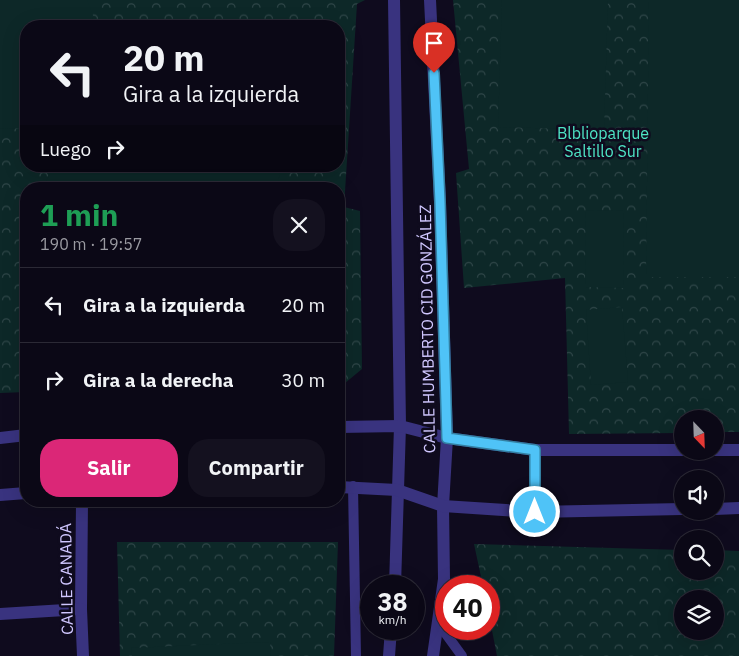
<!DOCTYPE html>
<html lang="es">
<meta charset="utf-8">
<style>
body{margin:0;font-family:"IBM Plex Sans",sans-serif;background:#14111f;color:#f1f3f6;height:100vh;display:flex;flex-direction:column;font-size:19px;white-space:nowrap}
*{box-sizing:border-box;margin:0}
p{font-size:16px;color:#9a9aa1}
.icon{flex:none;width:28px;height:28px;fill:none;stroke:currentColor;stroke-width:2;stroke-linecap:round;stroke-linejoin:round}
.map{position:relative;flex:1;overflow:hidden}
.panel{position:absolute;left:20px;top:182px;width:325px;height:325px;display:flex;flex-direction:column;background:#0b0816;border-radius:20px;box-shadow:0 5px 20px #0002,0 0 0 1px #2b2935}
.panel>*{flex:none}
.top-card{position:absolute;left:20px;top:20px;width:325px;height:152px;border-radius:20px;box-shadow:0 5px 20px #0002,0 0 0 1px #2b2935;background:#0b0816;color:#f1f3f6;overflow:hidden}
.needle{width:32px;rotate:157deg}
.buttons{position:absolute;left:674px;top:410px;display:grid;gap:10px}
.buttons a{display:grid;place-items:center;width:50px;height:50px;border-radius:50%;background:#0b0816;box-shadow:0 5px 20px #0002,0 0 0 1px #2b2935;font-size:25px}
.speed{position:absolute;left:360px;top:575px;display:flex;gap:10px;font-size:25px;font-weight:700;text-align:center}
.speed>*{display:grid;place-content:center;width:65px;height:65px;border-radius:50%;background:#0b0816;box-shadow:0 5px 20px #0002,0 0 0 1px #2b2935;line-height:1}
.speed small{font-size:12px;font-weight:400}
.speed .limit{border:8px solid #d22;background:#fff;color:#111}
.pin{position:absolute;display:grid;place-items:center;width:42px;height:42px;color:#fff;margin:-51px -21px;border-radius:50% 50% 50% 0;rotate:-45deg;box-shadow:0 0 5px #0007}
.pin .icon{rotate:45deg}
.me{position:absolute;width:55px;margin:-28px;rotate:0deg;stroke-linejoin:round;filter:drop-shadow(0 0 4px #0008)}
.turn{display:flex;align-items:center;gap:18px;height:105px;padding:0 20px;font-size:22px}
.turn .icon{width:65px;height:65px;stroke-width:2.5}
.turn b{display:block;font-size:35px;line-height:42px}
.then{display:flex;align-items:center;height:48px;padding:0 20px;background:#0003;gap:10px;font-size:19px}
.round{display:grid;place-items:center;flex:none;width:52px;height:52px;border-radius:20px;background:#14111f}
.head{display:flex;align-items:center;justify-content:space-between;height:85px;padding:0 20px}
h1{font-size:30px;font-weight:700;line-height:38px;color:#1e9e55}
.primary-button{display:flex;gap:10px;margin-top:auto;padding:10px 20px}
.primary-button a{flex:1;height:58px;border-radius:20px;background:#db2777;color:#fff;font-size:20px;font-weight:700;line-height:58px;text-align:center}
.primary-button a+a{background:#14111f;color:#f1f3f6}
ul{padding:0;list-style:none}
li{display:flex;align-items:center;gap:15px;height:75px;padding:0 20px;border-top:1px solid #2b2935}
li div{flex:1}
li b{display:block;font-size:19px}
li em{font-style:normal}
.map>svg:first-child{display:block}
</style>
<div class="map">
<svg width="739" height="656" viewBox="0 0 739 656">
<defs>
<pattern id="park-crowns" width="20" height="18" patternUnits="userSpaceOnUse" patternTransform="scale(1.25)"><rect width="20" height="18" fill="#0d2828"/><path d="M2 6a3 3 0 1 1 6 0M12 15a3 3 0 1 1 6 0" fill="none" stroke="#2f4648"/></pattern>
</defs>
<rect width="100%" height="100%" fill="#0f0b1e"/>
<g fill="url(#park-crowns)" fill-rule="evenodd">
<path d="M 0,0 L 365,0 L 357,4 L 344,207 L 360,211 L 362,369 L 339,388 L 339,189 L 26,189 L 26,392 L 0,393 ZM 26,26 L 339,26 L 339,166 L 26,166 Z"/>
<polygon points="453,0 739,0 739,432 715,432 715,419 682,419 682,433 569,434 565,278 464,288 456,173 469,169"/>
<polygon points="117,542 338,542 334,656 120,656"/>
<path d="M 474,544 L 682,550 L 682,571 L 715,571 L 715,550 L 739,551 L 739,656 L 497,656 L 489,615 L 489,586 L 483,586 ZM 682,599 L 715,599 L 715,631 L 682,631 Z"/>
</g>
<g fill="#0d2828">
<polygon points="0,0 87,0 93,15 91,26 26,26 26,128 0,129"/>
<polygon points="502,0 608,0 604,130 498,127"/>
<polygon points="649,0 739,0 739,277 646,277"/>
<polygon points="53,166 280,166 278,189 43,189"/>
<polygon points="586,210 624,211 623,288 585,287"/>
<polygon points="622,307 628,382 591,385 586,310"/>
<polygon points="270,642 271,656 132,656 131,648"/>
</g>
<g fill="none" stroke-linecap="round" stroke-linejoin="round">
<g stroke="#39337f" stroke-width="10">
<polyline points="353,486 356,656"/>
<polyline points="438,623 462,656"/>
</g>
<g stroke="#39337f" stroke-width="12">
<polyline points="82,501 81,609 83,656"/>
<polyline points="0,614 81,609"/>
</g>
<g stroke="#39337f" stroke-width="12">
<polyline points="394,0 400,426 395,586"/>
<polyline points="430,0 440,202 447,438 443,506 444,579 433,656"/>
<polyline points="339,427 400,426 447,438 535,450 682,450"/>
<polyline points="0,438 26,435"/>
<polyline points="715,450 739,450"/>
<polyline points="339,487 397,490 443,506 535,512 682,509"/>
<polyline points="0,495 26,493"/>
<polyline points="715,509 739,508"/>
<polyline points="535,512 535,450"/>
<polyline points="389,656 391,629"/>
</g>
</g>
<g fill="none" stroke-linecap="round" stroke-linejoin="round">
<defs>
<polyline id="route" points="434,73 440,202 447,438 535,450 535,512"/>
</defs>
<use href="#route" stroke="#337fa1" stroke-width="12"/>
<use href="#route" stroke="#4fc3f7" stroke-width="9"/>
</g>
<g text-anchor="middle" stroke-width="5" stroke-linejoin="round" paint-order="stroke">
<g font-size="16" fill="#4ee4c5" stroke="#0f0b1e">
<text x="603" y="139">Blblioparque<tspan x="603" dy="18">Saltillo Sur</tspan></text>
</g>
<g font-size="16" fill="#d0c7ff" stroke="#0f0b1e">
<text transform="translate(427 329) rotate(-91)" y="6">CALLE HUMBERTO CID GONZÁLEZ</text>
<text transform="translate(66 579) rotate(-91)" y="6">CALLE CANADÁ</text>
</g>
</g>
</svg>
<div class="buttons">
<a><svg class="needle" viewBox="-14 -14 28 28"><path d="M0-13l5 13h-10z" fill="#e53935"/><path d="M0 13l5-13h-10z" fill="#9a9aa1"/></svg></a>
<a><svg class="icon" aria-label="sound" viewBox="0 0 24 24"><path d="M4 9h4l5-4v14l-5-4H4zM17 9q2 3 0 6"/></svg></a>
<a><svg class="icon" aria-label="search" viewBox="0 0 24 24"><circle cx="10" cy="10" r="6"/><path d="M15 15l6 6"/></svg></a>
<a><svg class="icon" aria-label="layers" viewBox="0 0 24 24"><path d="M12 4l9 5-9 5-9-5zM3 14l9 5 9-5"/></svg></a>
</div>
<div class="speed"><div>38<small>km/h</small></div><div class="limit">40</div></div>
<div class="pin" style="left:434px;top:73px;background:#d93025"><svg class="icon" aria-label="arrive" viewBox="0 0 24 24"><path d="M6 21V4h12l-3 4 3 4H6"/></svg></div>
<svg class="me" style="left:535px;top:512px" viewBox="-20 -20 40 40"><circle r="17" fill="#4fc3f7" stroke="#fff" stroke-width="3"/><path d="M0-11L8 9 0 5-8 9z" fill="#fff"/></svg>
<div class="top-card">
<div class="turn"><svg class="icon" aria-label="left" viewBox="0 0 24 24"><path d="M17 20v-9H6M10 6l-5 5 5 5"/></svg><div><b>20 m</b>Gira a la izquierda</div></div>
<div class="then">Luego<svg class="icon" aria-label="right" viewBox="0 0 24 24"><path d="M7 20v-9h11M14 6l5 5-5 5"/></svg></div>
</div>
<section class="panel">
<div class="head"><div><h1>1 min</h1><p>190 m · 19:57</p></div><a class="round"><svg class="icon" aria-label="close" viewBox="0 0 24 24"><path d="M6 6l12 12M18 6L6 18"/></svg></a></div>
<ul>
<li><svg class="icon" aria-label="left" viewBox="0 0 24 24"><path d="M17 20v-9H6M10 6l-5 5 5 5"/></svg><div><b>Gira a la izquierda</b></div><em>20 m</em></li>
<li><svg class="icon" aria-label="right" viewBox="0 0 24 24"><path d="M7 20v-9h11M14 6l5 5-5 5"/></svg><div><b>Gira a la derecha</b></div><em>30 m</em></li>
</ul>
<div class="primary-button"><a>Salir</a><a>Compartir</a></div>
</section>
</div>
